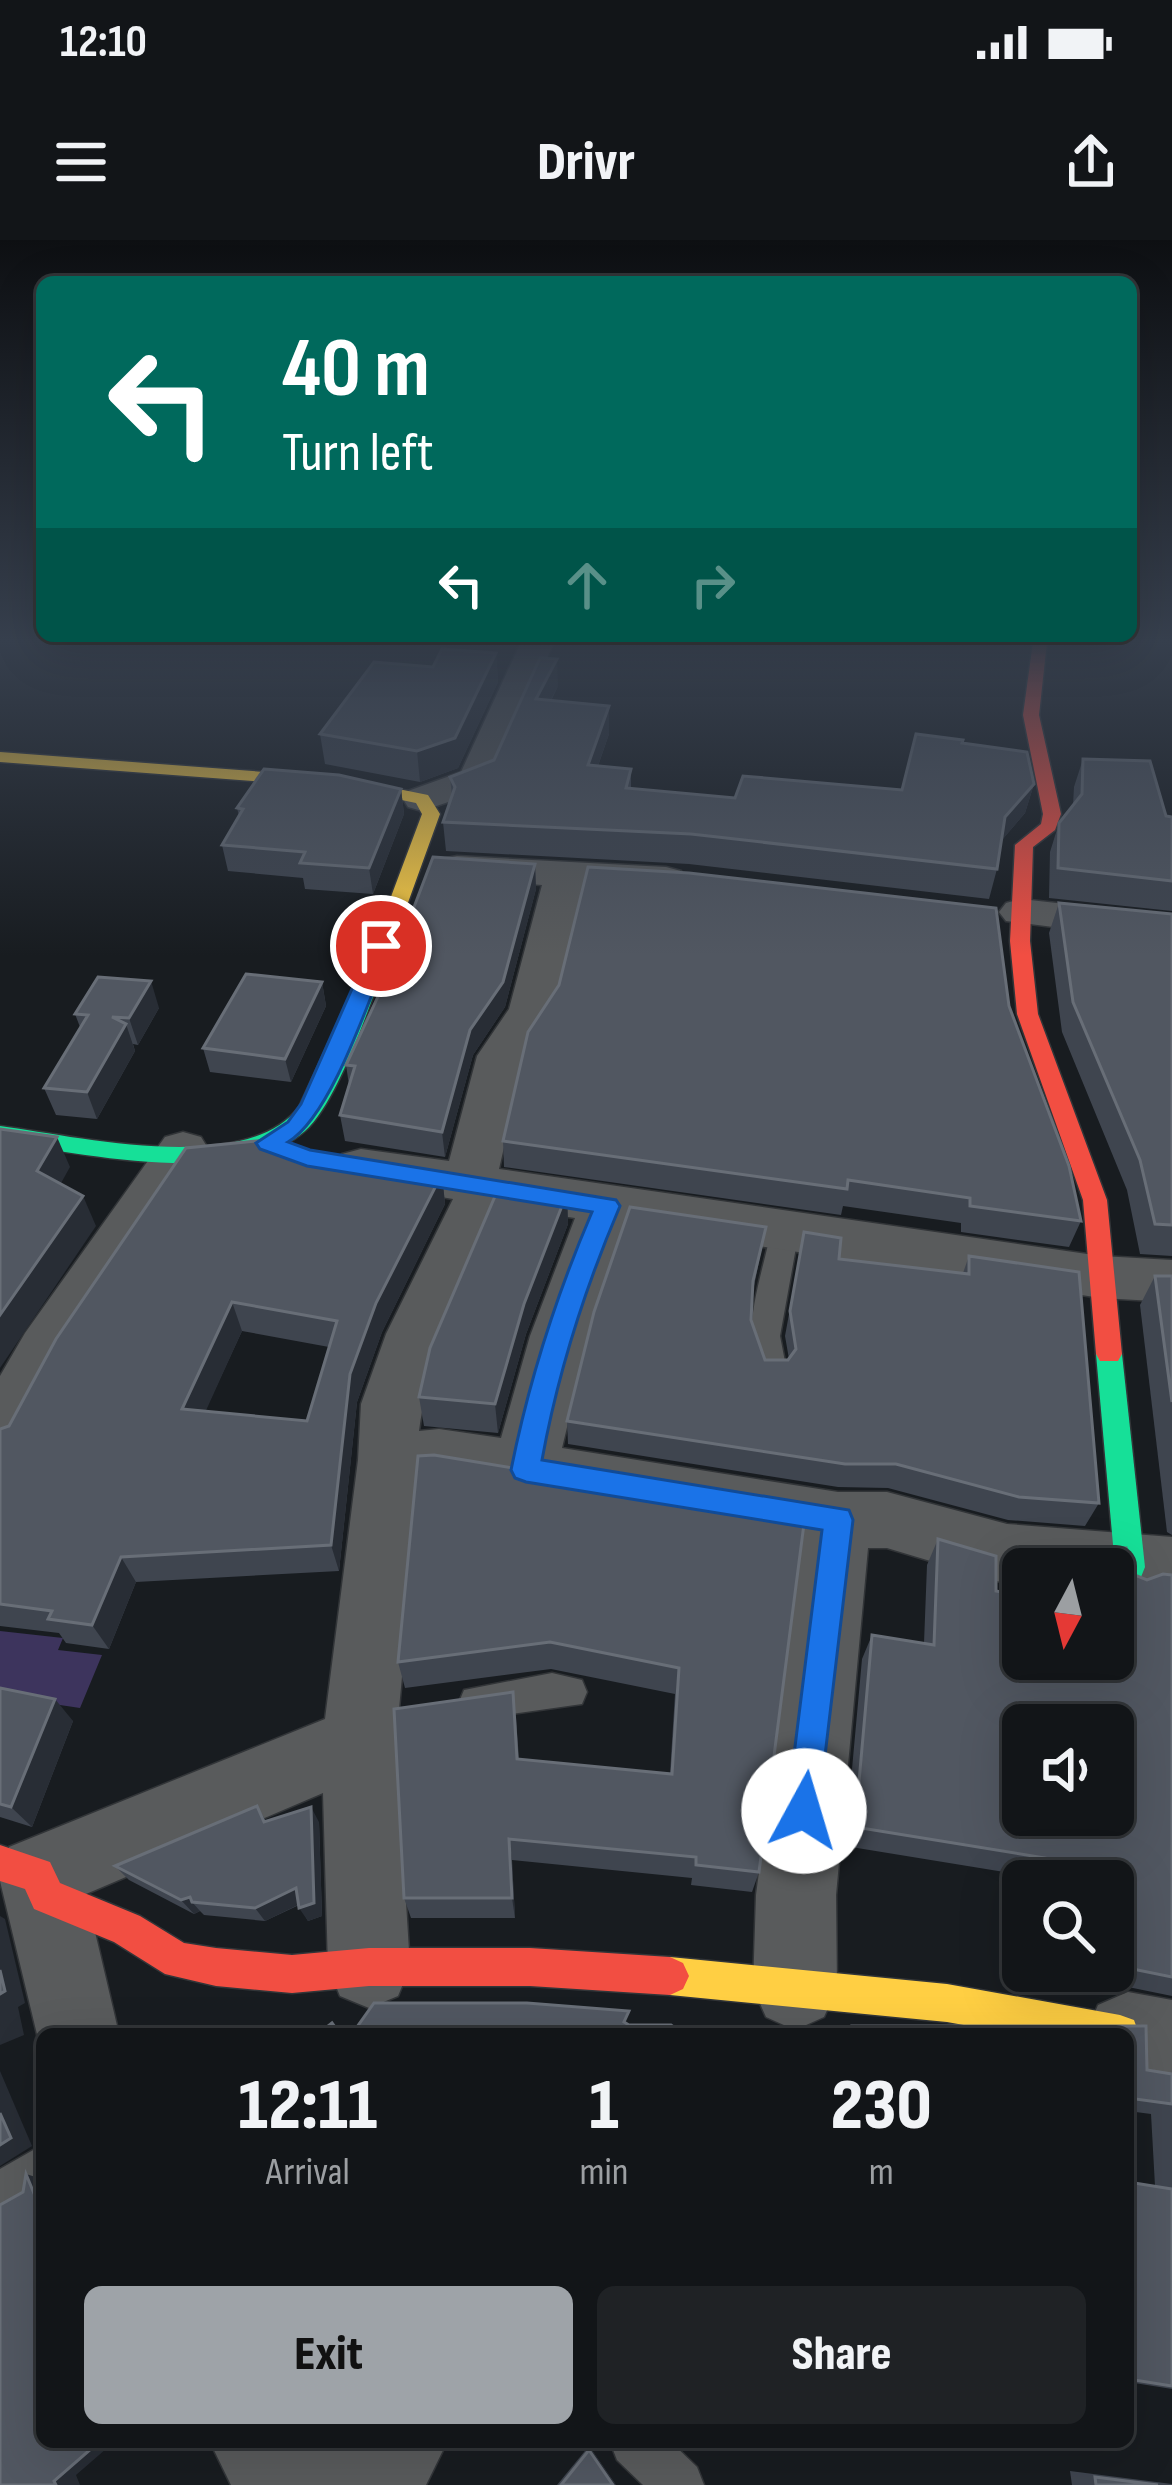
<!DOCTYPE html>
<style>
body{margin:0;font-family:"Sofia Sans Condensed",sans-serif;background:#1f2225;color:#f1f3f6;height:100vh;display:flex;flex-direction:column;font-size:45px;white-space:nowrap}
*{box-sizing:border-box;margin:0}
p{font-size:39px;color:#9c9fa2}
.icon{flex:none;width:66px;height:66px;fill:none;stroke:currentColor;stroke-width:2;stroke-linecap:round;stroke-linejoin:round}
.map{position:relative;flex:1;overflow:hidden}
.panel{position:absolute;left:36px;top:1788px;width:1098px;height:420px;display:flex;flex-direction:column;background:#121518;border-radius:18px;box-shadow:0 12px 48px #0002,0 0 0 3px #313437}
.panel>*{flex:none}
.guide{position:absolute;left:36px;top:36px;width:1101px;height:366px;border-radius:18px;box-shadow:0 12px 48px #0002,0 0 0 3px #313437;background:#00695c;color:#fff;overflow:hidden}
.needle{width:78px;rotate:187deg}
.buttons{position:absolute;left:1002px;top:1308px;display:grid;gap:24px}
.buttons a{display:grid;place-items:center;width:132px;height:132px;border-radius:18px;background:#121518;box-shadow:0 12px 48px #0002,0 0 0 3px #313437;font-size:60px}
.pin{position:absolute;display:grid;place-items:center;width:102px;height:102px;color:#fff;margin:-51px;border:6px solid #fff;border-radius:50%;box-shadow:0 3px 12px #0007}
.me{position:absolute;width:132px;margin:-66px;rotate:6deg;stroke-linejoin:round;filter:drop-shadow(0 0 9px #0008)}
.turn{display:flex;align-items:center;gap:42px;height:252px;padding:0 48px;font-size:54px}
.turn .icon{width:156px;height:156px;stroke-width:2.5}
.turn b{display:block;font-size:84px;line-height:102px}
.lanes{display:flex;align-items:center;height:114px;padding:0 48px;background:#0003;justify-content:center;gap:60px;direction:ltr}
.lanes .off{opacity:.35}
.eta{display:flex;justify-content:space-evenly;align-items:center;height:204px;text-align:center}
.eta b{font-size:72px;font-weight:800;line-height:84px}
.cta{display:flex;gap:24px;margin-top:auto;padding:24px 48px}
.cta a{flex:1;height:138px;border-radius:18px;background:#9ea3a8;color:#111;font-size:48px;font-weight:800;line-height:138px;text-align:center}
.cta a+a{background:#1f2225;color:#f1f3f6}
.status{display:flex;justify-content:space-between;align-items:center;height:84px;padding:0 60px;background:#121518;direction:ltr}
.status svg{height:33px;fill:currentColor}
header{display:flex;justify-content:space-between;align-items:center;height:156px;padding:0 48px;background:#121518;font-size:54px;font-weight:800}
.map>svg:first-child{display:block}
</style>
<div class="status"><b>12:10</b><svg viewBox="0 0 49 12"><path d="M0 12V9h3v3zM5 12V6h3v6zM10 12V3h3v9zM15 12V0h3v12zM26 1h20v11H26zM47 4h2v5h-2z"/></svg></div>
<header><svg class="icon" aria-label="menu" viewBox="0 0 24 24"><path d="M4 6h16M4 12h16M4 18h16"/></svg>Drivr<svg class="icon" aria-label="share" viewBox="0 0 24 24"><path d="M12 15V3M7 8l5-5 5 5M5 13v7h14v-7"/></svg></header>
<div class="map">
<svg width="1172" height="2245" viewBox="0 0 1172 2245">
<rect width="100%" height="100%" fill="#181c20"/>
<polygon fill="#3d345d" points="0,1391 63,1398 58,1410 102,1415 80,1468 0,1456"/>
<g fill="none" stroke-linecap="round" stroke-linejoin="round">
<defs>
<g id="lane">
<path d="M 785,981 L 799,991 L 780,1096 L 787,1132 L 783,1140 L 761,1140 C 738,1096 762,1037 771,991 Z"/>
<polygon points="552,1433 582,1440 587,1452 582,1464 477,1479 464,1474 459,1462 464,1450"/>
<polygon points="42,1905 42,1954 0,1978 0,1929"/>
<polygon points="610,2202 671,2202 697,2227 704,2245 643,2245 617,2220"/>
</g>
<g id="street">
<polygon points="521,402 554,402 492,547 422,571 408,567 403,559 408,551 461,532"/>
<path d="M 457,616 L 666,627 L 681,631 L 687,640 L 681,649 L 666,653 L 584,648 L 555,770 L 525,816 L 499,929 L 1101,1016 L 1172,1020 L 1172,1062 L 1101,1058 L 626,986 L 589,1096 L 562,1208 L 838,1252 L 887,1252 L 1007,1284 L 1172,1297 L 1172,1357 L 1113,1352 L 1113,1329 L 1023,1329 L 1023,1345 L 1007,1344 L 887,1308 L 868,1308 L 836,1655 L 837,1748 L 824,1777 L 795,1790 L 766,1777 L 753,1748 L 756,1655 L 802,1302 L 439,1241 L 420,1243 L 396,1501 L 410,1727 L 398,1756 L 369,1768 L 340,1756 L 328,1727 L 323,1553 L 86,1654 L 119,1794 L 42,1794 L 42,1815 L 0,1641 L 9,1607 L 325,1479 L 358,1220 L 361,1164 L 386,1094 L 453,959 L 342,940 L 335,927 L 342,914 L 361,909 L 449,921 L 477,816 L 509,769 L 542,645 L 442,637 L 436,628 L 442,619 ZM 523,970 L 575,978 L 530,1096 L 501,1198 L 439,1189 L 419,1191 C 429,1116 464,1049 495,982 Z"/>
<polygon points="1021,659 1172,676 1172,702 1006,681 999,672 1006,663"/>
<polygon points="183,892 201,897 209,910 67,1125 22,1211 0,1219 0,1136 25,1093 165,897"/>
<polygon points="1128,1752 1172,1760 1172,1846 1128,1838 1128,1794 1086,1794 1098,1765"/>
<polygon points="210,2202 447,2202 426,2245 231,2245"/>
</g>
<g id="fast">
<path d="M 378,712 L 388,718 C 370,762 339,861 305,891 C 239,949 80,913 0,902 L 0,886 C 77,896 245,937 299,867 L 368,718 Z"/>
<polygon points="1109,1103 1118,1107 1122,1114 1145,1327 1141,1337 1130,1341 1119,1337 1115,1327 1096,1114 1100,1107"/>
</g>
<g id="slow">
<polygon points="0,512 344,538 428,555 440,574 388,718 378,724 368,718 422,574 416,563 344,548 0,522"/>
<polygon points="670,1717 947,1744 1120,1775 1134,1780 1139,1794 1128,1810 1128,1794 1014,1794 947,1782 670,1755 657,1749 651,1736 657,1723"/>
</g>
<g id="jam">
<polygon points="1033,402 1047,402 1039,475 1061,574 1055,590 1033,607 1030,701 1038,774 1107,960 1122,1114 1118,1121 1100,1121 1096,1114 1083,960 1017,774 1010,701 1015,605 1041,584 1043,574 1023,475"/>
<polygon points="0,1605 50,1622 60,1643 140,1676 184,1703 216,1708 292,1715 369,1708 530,1708 670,1717 683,1723 689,1736 683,1749 670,1755 530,1746 369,1746 292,1753 216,1746 165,1734 114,1702 34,1669 25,1649 0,1641"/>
</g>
</defs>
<use href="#lane" stroke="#323538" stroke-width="3"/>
<use href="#street" stroke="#323538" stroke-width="3"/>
<use href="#fast" stroke="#323538" stroke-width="3"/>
<use href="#slow" stroke="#323538" stroke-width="3"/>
<use href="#jam" stroke="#323538" stroke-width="3"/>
<use href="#lane" fill="#595b5c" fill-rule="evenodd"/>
<use href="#street" fill="#595b5c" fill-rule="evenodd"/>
<use href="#fast" fill="#16e098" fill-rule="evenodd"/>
<use href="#slow" fill="#ffcf43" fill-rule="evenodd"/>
<use href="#jam" fill="#f24e42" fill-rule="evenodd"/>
</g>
<g fill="#3f454f" fill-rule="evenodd">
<polygon points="496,413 498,442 458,528 420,542 325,524 320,494 433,427"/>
<polygon points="558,446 551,461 609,494 598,526 631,529 631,548 735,558 902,550 962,503 1034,544 1025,573 1001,601 997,629 989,659 689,624 446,611 443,582 452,556 450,537 494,520"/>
<polygon points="1083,519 1166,576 1172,577 1172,671 1049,658 1050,612 1059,583 1073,565 1074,547"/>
<polygon points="401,549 404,574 373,654 305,649 303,638 228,631 222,605 239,576 237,568"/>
<polygon points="535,624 536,649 505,767 473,815 445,917 345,901 340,875 349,845 346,825"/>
<polygon points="1059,663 1172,674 1172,1016 1140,1014 1127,950 1062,792 1049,693"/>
<polygon points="322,742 326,766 291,842 210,832 203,808"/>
<polygon points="1009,766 1081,981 1069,1007 961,992 961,983 843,966 841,975 504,927 503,901"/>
<polygon points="159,768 138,805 133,804 135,811 97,879 56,875 44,848 80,787 75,774"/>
<path d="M 331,917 L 442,934 L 445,964 L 382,1092 L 357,1162 L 339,1331 L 136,1342 L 109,1409 L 66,1403 L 59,1393 L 0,1386 L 0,1189 L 9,1186 ZM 242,1091 L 329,1107 L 307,1181 L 205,1171 Z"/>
<polygon points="567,953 568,984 526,1094 498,1193 424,1186 419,1157"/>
<polygon points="766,987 753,1051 751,1080 765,1120 789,1119 785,1096 804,992 839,1019 963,1033 969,1016 1099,1263 1085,1286 1008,1280 888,1248 838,1247 568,1204 567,1181"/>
<polygon points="1155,1036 1172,1036 1172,1295 1167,1292 1140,1065"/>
<polygon points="805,1276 759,1632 752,1652 691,1645 692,1638 512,1620 515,1678 411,1678 404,1658 516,1478 519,1519 670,1534 675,1454 551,1429 405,1448 398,1422"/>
<polygon points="938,1299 996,1351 1113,1419 1113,1329 1072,1329 1085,1308 1127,1332 1147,1340 1172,1335 1172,1756 1050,1731 1113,1731 1113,1641 1028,1641 1028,1636 845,1606 862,1419 872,1395 924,1403 927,1325"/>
<polygon points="0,1448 73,1481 32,1587 0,1577"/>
<polygon points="257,1566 266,1581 319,1582 322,1676 308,1681 299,1665 265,1681 204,1675 200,1671 194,1674 129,1640 115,1626"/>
<polygon points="852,1786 1146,1786 1147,1830 1172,1834 1172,2149 1128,2142 1128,1942 1155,1946 1151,1874 1128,1871 1128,1794 845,1794"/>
<polygon points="589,2206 616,2245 557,2245"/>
<polygon points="1070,2231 1172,2244 1172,2245 1072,2245"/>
</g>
<g fill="#282d35">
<polygon points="496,413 498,442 458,528 420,542 417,511"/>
<polygon points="557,419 558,446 537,487 536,459"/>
<polygon points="609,466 609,494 588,554 588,525"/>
<polygon points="1034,544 1025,573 997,606 1005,577"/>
<polygon points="401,549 404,574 373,654 369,628"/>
<polygon points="535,624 536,649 505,767 473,815 445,917 442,892 470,790"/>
<polygon points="151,741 159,768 138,805 129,778"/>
<polygon points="322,742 326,766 291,842 285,819"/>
<polygon points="126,784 135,811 97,879 87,852"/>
<polygon points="57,897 70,927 51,961 37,931"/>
<polygon points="442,934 445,964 382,1092 357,1162 339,1331 331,1305 350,1134 376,1063"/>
<polygon points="567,953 568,984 526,1094 498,1193 495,1164 524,1064"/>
<polygon points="83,956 96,986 0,1128 0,1075"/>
<polygon points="232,1062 242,1091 194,1197 182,1169"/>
<polygon points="121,1317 136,1342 109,1409 92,1385"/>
<polygon points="55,1459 73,1481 32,1587 11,1567"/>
<polygon points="311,1567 319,1582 322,1676 308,1681 299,1668"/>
<polygon points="509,1599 512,1620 515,1678 512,1658"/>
<polygon points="296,1648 304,1662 265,1681 255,1668"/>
<polygon points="190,1657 192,1662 200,1671 194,1674 181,1660"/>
<polygon points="0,1676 5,1679 25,1763 18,1767 24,1795 0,1805"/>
<polygon points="0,1831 32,1906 0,1926"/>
<polygon points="26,1934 42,1939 42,1973"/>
<polygon points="99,2202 114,2202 76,2235 80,2245 56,2245 54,2241"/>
<polygon points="589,2206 616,2245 613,2245 589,2210"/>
</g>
<g fill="#515761" stroke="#686e77" stroke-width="3" fill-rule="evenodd">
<polygon points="442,409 496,413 455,498 417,511 320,494 374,422 433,427"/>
<polygon points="540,418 557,419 536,459 609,466 588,525 631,529 626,548 735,558 743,536 902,550 916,494 963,500 962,503 1027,512 1034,544 1005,577 997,629 691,594 443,582 455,547 450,537 494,520"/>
<polygon points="1083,519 1150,521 1166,576 1172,577 1172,641 1058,628 1059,583 1082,554"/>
<polygon points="264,529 339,535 401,549 369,628 300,623 305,612 222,605 243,569 237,568"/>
<polygon points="433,617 535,624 503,742 470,790 442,892 340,875 355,826 346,825 389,733"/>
<polygon points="588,627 689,633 996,668 1009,766 1069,926 1081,981 970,966 970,958 848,940 847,949 503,901 528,792 559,745"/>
<polygon points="1059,663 1172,674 1172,985 1155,984 1140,920 1073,762"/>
<polygon points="246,734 322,742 285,819 203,808"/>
<polygon points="98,737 151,741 129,778 112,777 126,784 87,852 44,848 88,775 75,774"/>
<polygon points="0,889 57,897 37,931 83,956 0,1075"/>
<path d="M 266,900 L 331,917 L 442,934 L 376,1063 L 350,1134 L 331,1305 L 121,1317 L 92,1385 L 48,1379 L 52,1371 L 0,1364 L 0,1189 L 9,1186 L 56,1099 L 186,908 ZM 232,1062 L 337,1081 L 307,1181 L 182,1169 Z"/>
<polygon points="518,946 567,953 524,1064 495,1164 419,1157 430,1108 496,954"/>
<polygon points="630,967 766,987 753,1041 751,1080 765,1120 788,1120 796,1109 790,1071 804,992 841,998 839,1019 969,1034 969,1016 1079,1032 1099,1263 1019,1257 896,1224 845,1224 567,1181 594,1072"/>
<polygon points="1155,1036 1172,1036 1172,1162"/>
<polygon points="434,1215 805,1276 759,1632 696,1625 696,1617 509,1599 512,1658 404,1658 394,1469 513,1452 517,1519 672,1534 679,1428 550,1402 398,1422 418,1216"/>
<path d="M 938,1299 L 996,1316 L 996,1351 L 1023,1356 L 1023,1419 L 1113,1419 L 1113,1329 L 1087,1329 L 1085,1308 L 1126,1308 L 1127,1332 L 1147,1340 L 1163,1334 L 1172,1335 L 1172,1737 L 1113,1725 L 1113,1641 L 1045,1641 L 1045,1618 L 855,1587 L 872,1395 L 934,1405 ZM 1023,1485 L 1113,1485 L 1113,1575 L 1023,1575 Z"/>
<polygon points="0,1448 55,1459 11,1567 0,1564"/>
<polygon points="257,1566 264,1582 311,1567 314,1663 299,1668 296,1648 255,1668 192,1662 190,1657 181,1660 115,1626"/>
<polygon points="0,1730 5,1751 0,1754"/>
<polygon points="374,1763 527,1763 629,1771 624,1782 629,1785 671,1785 683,1794 352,1794"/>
<polygon points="332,1783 340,1794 318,1794"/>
<polygon points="852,1786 1146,1786 1147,1830 1172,1834 1172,1864 1128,1858 1128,1794 853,1794"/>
<polygon points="0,1873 11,1898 0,1905"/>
<polygon points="26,1934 42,1973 42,2043 39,2046 42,2053 42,2202 99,2202 54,2241 56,2245 0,2245 0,1965 23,1952"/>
<polygon points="1128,1942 1172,1949 1172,2146 1128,2139"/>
<polygon points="760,2202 791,2202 762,2209"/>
<polygon points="589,2210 613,2245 561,2245"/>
<polygon points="1095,2237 1158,2245 1096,2245"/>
</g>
<linearGradient id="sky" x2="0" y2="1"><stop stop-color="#0d0f12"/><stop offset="0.56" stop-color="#37404e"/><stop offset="1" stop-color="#37404e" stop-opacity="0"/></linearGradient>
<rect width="1172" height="716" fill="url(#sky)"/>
<path fill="#1a73e8" stroke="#114b97" stroke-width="3" d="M 381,700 L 391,706 C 370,756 332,876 288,902 L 310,910 L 616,960 L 620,966 C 585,1048 558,1132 542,1220 L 849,1270 L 853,1280 L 817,1583 L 804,1588 L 792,1583 L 787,1571 L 822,1290 L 526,1242 L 515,1238 L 511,1230 C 529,1140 556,1056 592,972 L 307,926 L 260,909 L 256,903 L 288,882 L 301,864 L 371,706 Z"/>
</svg>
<div class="buttons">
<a><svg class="needle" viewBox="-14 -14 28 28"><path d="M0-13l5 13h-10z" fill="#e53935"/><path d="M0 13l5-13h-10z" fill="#9c9fa2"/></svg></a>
<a><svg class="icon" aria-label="sound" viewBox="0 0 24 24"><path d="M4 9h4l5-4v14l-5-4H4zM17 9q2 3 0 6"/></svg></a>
<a><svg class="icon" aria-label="search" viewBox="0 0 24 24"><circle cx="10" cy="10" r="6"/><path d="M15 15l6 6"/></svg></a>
</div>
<div class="pin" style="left:381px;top:706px;background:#d93025"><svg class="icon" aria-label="arrive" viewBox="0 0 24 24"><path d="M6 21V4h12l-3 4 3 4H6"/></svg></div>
<svg class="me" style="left:804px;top:1571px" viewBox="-20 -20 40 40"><circle r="19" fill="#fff"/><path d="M0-13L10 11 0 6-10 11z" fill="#1a73e8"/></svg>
<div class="guide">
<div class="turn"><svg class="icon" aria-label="left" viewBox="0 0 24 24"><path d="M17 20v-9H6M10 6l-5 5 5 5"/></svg><div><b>40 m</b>Turn left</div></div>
<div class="lanes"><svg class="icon" aria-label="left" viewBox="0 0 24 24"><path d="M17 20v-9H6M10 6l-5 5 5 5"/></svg><svg class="icon off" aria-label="ahead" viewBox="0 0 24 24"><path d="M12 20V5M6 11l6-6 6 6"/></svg><svg class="icon off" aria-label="right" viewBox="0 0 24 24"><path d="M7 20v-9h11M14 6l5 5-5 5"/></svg></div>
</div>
<section class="panel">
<div class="eta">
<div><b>12:11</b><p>Arrival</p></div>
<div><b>1</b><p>min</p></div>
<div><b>230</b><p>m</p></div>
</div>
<div class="cta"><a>Exit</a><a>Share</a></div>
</section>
</div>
